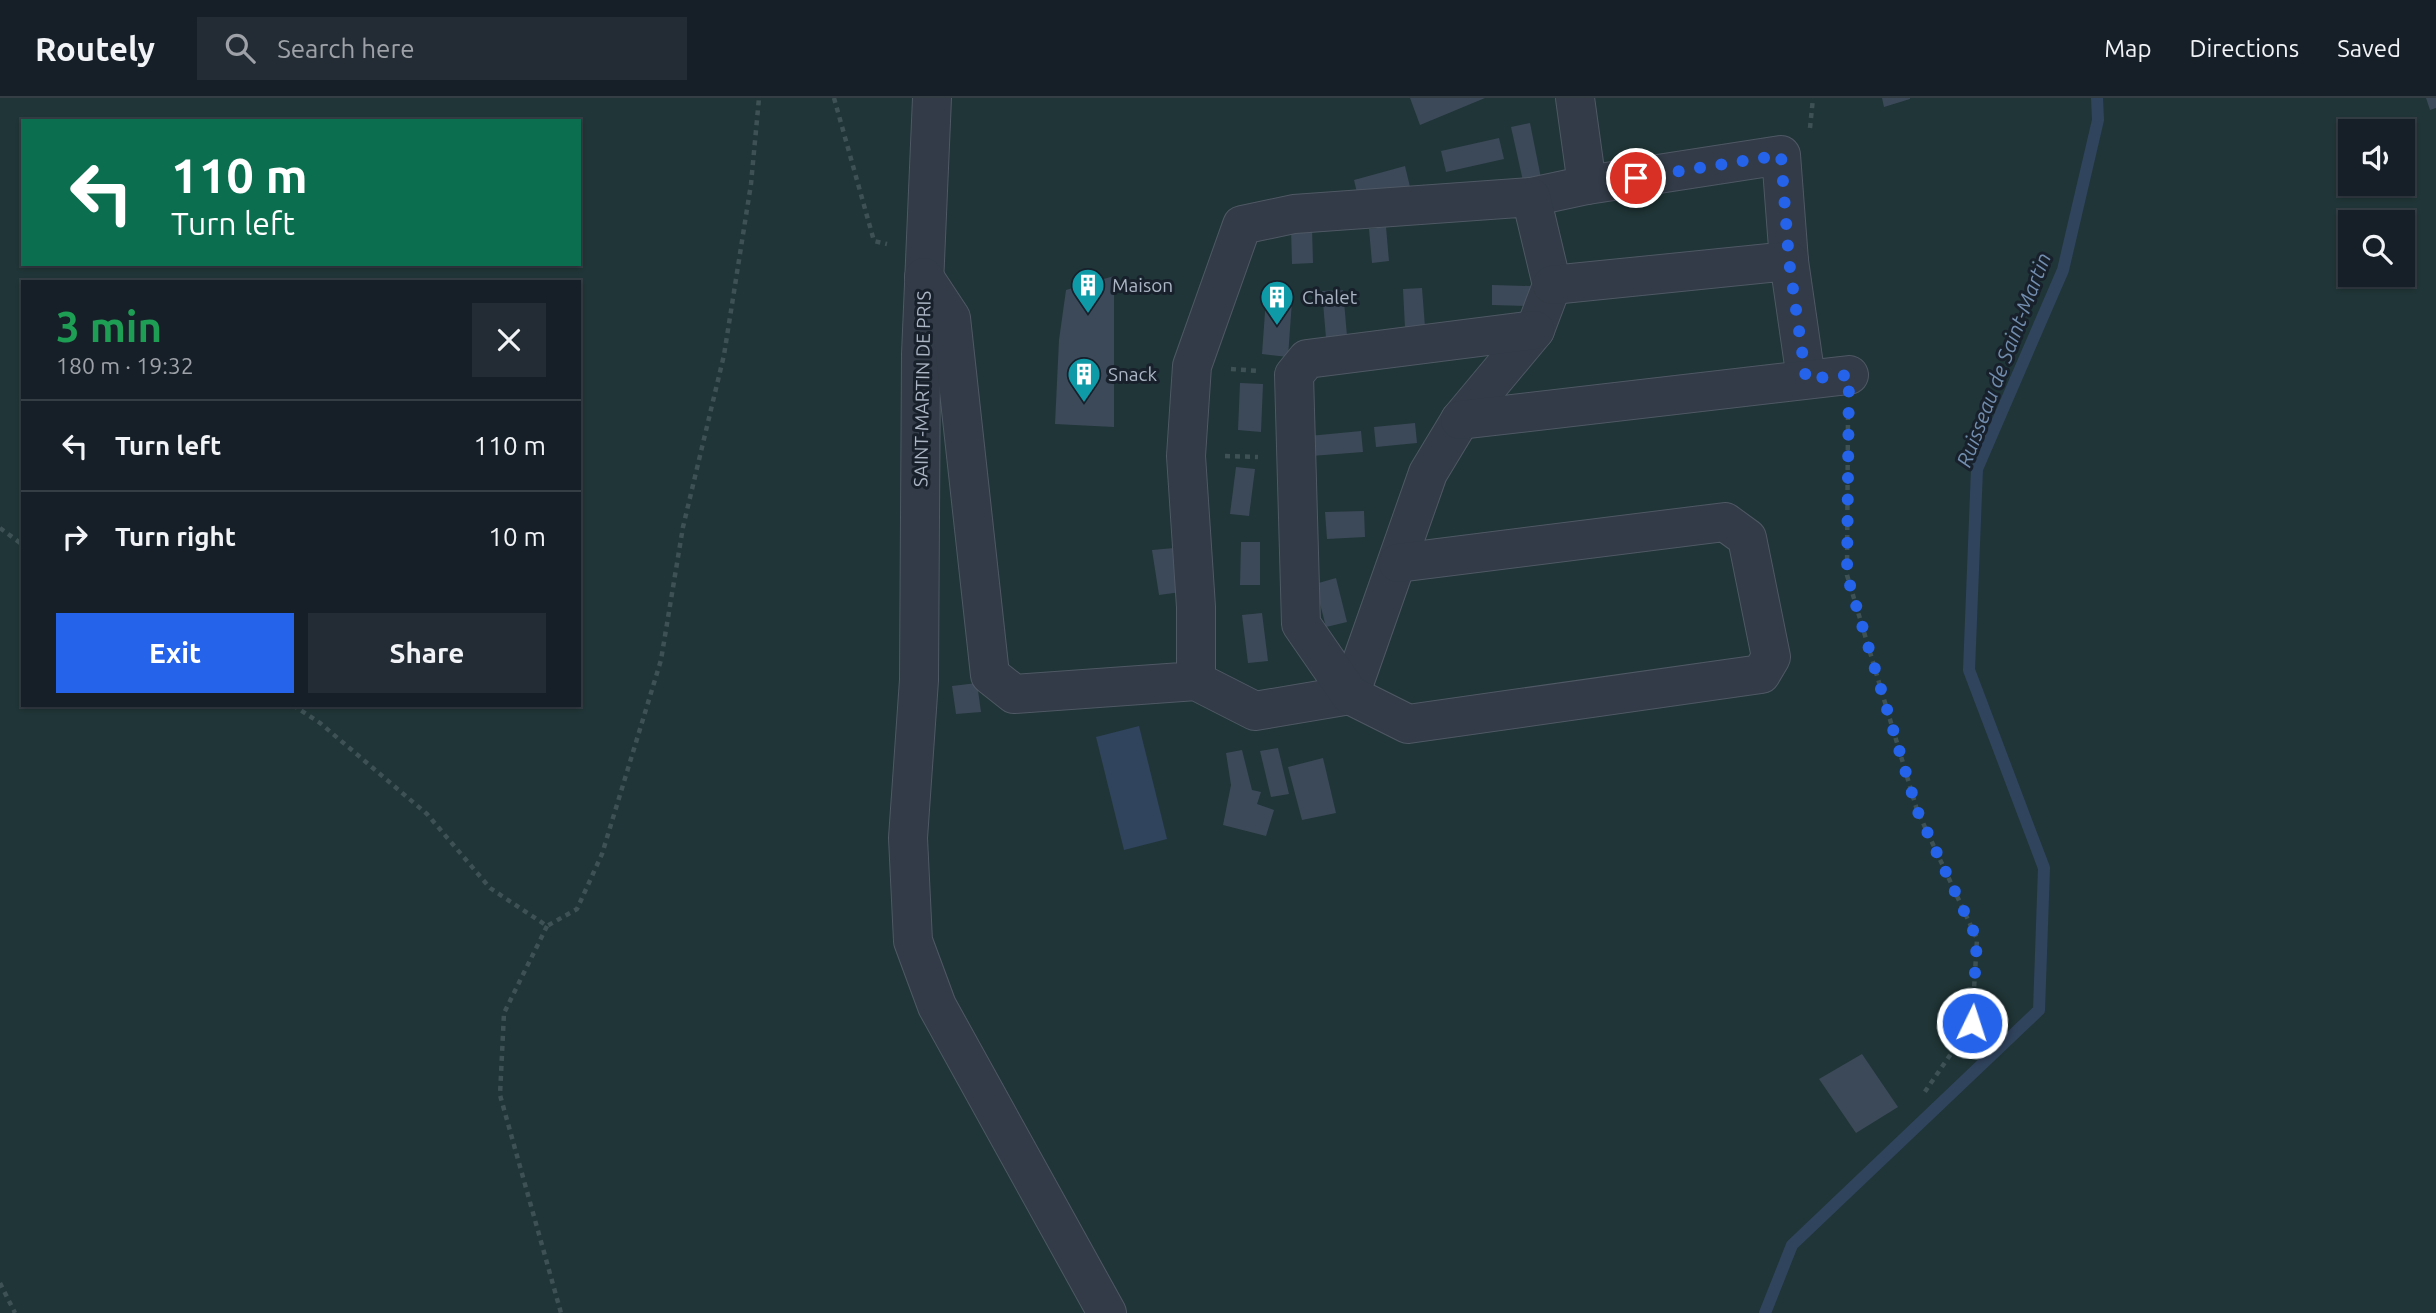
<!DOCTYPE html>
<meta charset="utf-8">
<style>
body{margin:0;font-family:Ubuntu,sans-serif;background:#232c34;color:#f1f3f6;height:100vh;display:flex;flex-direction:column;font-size:26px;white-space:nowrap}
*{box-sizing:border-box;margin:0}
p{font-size:23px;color:#9ea2a8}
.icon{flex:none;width:38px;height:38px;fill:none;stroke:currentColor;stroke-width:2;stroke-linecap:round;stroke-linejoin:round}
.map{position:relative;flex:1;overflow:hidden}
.sheet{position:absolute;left:21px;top:182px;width:560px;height:427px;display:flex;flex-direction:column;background:#161f28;border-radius:0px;box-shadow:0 2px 5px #0004,0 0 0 2px #353d45}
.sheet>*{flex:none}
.guide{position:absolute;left:21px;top:21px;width:560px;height:147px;border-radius:0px;box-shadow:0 2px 5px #0004,0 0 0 2px #353d45;background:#0b6e4f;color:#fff;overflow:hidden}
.controls{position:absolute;left:2338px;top:21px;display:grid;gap:14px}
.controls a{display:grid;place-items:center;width:77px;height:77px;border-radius:0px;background:#161f28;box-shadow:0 2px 5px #0004,0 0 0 2px #353d45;font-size:35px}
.pin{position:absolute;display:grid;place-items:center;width:60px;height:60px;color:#fff;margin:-30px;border:4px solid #fff;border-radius:50%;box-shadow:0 2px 7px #0007}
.me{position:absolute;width:77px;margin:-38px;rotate:4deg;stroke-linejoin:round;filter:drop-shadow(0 0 5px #0008)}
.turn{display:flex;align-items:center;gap:24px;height:147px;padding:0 35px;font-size:32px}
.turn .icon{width:91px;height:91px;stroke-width:2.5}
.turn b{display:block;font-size:49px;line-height:60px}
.round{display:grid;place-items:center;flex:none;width:74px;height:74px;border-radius:0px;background:#232c34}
.head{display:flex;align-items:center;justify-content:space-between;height:119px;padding:0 35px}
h1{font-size:42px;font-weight:700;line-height:52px;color:#1e9e55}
.cta{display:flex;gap:14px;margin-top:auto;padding:14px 35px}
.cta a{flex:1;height:80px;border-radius:0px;background:#2563eb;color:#fff;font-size:28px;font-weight:700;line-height:80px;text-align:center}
.cta a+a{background:#232c34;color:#f1f3f6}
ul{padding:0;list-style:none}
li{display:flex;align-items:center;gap:21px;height:91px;padding:0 35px;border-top:2px solid #353d45}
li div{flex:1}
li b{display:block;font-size:26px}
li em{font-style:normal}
header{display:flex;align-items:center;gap:42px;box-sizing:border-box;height:98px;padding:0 35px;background:#161f28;border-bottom:2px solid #353d45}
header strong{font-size:33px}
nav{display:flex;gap:38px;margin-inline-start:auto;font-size:24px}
.search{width:490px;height:63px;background:#232c34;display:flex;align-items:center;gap:18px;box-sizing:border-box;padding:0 24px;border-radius:0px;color:#9ea2a8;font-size:26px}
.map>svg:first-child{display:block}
</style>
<header>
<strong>Routely</strong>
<div class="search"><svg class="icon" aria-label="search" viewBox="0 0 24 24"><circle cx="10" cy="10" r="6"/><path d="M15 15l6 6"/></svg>Search here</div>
<nav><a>Map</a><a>Directions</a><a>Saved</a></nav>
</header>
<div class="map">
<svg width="2436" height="1215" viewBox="0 0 2436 1215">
<rect width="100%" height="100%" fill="#1e2936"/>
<path fill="#203537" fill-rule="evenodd" d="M 0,0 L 2436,0 L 2436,1215 L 0,1215 ZM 23,23 L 579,23 L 579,166 L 23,166 ZM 2350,33 L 2403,33 L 2403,86 L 2350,86 ZM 2350,124 L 2403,124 L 2403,177 L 2350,177 ZM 23,184 L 579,184 L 579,607 L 23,607 Z"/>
<polygon fill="#30445e" points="1139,628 1167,741 1124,752 1096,639"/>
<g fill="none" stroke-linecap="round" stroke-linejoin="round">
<polyline stroke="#30445e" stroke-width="12" points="1765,1215 1792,1147 2039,912 2044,770 1969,572 1977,371 2063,172 2098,22 2097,0"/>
</g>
<g fill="#3c4959">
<polygon points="1410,0 1485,0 1420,27"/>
<polygon points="1882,0 1910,0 1910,1 1884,9"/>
<polygon points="2426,0 2436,0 2436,10 2430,12"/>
<polygon points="1530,25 1541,80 1523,83 1511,29"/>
<polygon points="1499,40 1504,61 1446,74 1441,53"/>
<polygon points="1405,68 1410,89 1359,103 1354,82"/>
<polygon points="1386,129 1389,163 1372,165 1369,131"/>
<polygon points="1312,130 1313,165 1292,166 1291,131"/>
<polygon points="1114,178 1114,329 1055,326 1059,242 1066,192"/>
<polygon points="1492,187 1530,188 1530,208 1492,207"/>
<polygon points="1422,190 1425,229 1405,230 1403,191"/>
<polygon points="1343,192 1347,238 1326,240 1322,193"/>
<polygon points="1266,200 1292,203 1288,259 1262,256"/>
<polygon points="1240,285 1263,286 1261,334 1238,332"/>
<polygon points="1415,325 1417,345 1376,349 1374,329"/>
<polygon points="1361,333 1363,354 1311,358 1309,338"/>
<polygon points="1236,369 1255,371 1249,418 1230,416"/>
<polygon points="1364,413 1365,439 1327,441 1325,414"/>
<polygon points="1241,444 1260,444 1260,487 1240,487"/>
<polygon points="1174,450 1181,494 1159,497 1152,452"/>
<polygon points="1336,480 1347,524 1326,529 1315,486"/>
<polygon points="1262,515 1268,563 1248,565 1242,517"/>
<polygon points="977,585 981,614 956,616 952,588"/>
<polygon points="1278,650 1289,696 1271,699 1260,653"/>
<polygon points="1242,652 1252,692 1261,694 1257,706 1274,712 1266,738 1223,727 1231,687 1226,655"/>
<polygon points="1323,660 1336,715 1302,722 1288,669"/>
<polygon points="1862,956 1898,1009 1856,1035 1819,981"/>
</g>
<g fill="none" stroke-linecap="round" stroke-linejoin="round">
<defs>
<g id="minor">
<polyline points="932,0 921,256 919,582 908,740 913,843 937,908 1107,1215"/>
<polyline points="1587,87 1781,57 1789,163"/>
<polyline points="1531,99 1587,87 1575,0"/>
<polyline points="924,179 951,220 990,577 1014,596 1196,583 1196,509 1186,358 1192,268 1242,127 1294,116 1531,99 1552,187 1535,232 1460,322 1428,375 1350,597 1255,613 1196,583"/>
<polyline points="1552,187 1789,163 1806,281"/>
<polyline points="1460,322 1849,277"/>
<polyline points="1398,465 1725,424 1747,440 1771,559 1761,576 1408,626 1350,597 1301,526 1294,277 1307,261 1535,232"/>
</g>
</defs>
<use href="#minor" stroke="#4f5865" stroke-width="40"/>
<g stroke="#3e5255" stroke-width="4.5" stroke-dasharray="5 5" stroke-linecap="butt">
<polyline points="834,0 874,143 887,146"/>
<polyline points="1810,30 1813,0"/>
<polyline points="1231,271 1258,273"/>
<polyline points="1848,317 1847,477 1917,712 1977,841 1972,925 1922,998"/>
<polyline points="1225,358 1258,359"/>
<polyline points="0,430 23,447"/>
<polyline points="293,607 320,625 427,716 490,790 547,828 577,811 602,756 661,562 683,429 724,257 751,86 759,0"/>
<polyline points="547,828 504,915 500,997 561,1215"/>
<polyline points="0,1185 15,1215"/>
</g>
<use href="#minor" stroke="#323b47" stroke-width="38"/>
</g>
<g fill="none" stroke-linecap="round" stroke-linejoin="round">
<polyline stroke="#2563eb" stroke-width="12" stroke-dasharray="0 21.6" points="1636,80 1781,57 1789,163 1806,281 1849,277 1847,477 1917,712 1977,841 1972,925"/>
</g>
<defs>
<symbol id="building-pin" viewBox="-11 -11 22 30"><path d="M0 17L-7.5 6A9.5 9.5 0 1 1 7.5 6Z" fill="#0f9aa8" stroke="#17202b"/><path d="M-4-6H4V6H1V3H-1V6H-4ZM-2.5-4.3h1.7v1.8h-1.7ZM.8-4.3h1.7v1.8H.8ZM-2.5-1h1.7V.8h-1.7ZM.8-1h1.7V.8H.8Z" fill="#fff"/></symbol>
</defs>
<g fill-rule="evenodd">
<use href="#building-pin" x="1069" y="168" width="38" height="52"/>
<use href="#building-pin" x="1258" y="180" width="38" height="52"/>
<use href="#building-pin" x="1065" y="257" width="38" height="52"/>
</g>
<g text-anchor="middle" stroke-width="6" stroke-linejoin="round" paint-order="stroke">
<g font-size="19" fill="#abb5c4" stroke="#17202b" text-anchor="start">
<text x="1112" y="194">Maison</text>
<text x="1302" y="206">Chalet</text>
<text x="1108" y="283">Snack</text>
</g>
<g font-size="19" fill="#abb5c4" stroke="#17202b">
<text transform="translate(922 291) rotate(-89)" y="7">SAINT-MARTIN DE PRIS</text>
</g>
<g font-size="21" font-style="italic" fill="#728dae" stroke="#17202b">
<text transform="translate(2004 262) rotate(-69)" y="7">Ruisseau de Saint-Martin</text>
</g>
</g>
</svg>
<div class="controls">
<a><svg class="icon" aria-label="sound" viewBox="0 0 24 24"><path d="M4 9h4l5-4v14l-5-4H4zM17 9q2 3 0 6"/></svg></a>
<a><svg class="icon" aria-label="search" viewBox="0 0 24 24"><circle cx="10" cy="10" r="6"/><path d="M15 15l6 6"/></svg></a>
</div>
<div class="pin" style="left:1636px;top:80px;background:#d93025"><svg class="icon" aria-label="arrive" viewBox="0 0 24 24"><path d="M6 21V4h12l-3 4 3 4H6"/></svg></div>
<svg class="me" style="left:1972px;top:925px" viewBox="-20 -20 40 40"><circle r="17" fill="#2563eb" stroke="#fff" stroke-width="3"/><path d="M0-11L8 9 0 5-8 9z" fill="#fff"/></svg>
<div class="guide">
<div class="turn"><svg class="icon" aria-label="left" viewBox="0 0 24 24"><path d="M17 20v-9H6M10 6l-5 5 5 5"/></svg><div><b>110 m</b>Turn left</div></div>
</div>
<section class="sheet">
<div class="head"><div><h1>3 min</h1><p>180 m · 19:32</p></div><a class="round"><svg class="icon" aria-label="close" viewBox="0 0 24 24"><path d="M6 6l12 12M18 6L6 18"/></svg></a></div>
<ul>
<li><svg class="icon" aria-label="left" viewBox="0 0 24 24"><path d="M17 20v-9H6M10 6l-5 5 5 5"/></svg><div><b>Turn left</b></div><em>110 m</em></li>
<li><svg class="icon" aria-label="right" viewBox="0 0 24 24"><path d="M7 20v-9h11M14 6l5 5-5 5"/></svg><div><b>Turn right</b></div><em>10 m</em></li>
</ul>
<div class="cta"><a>Exit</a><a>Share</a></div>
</section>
</div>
